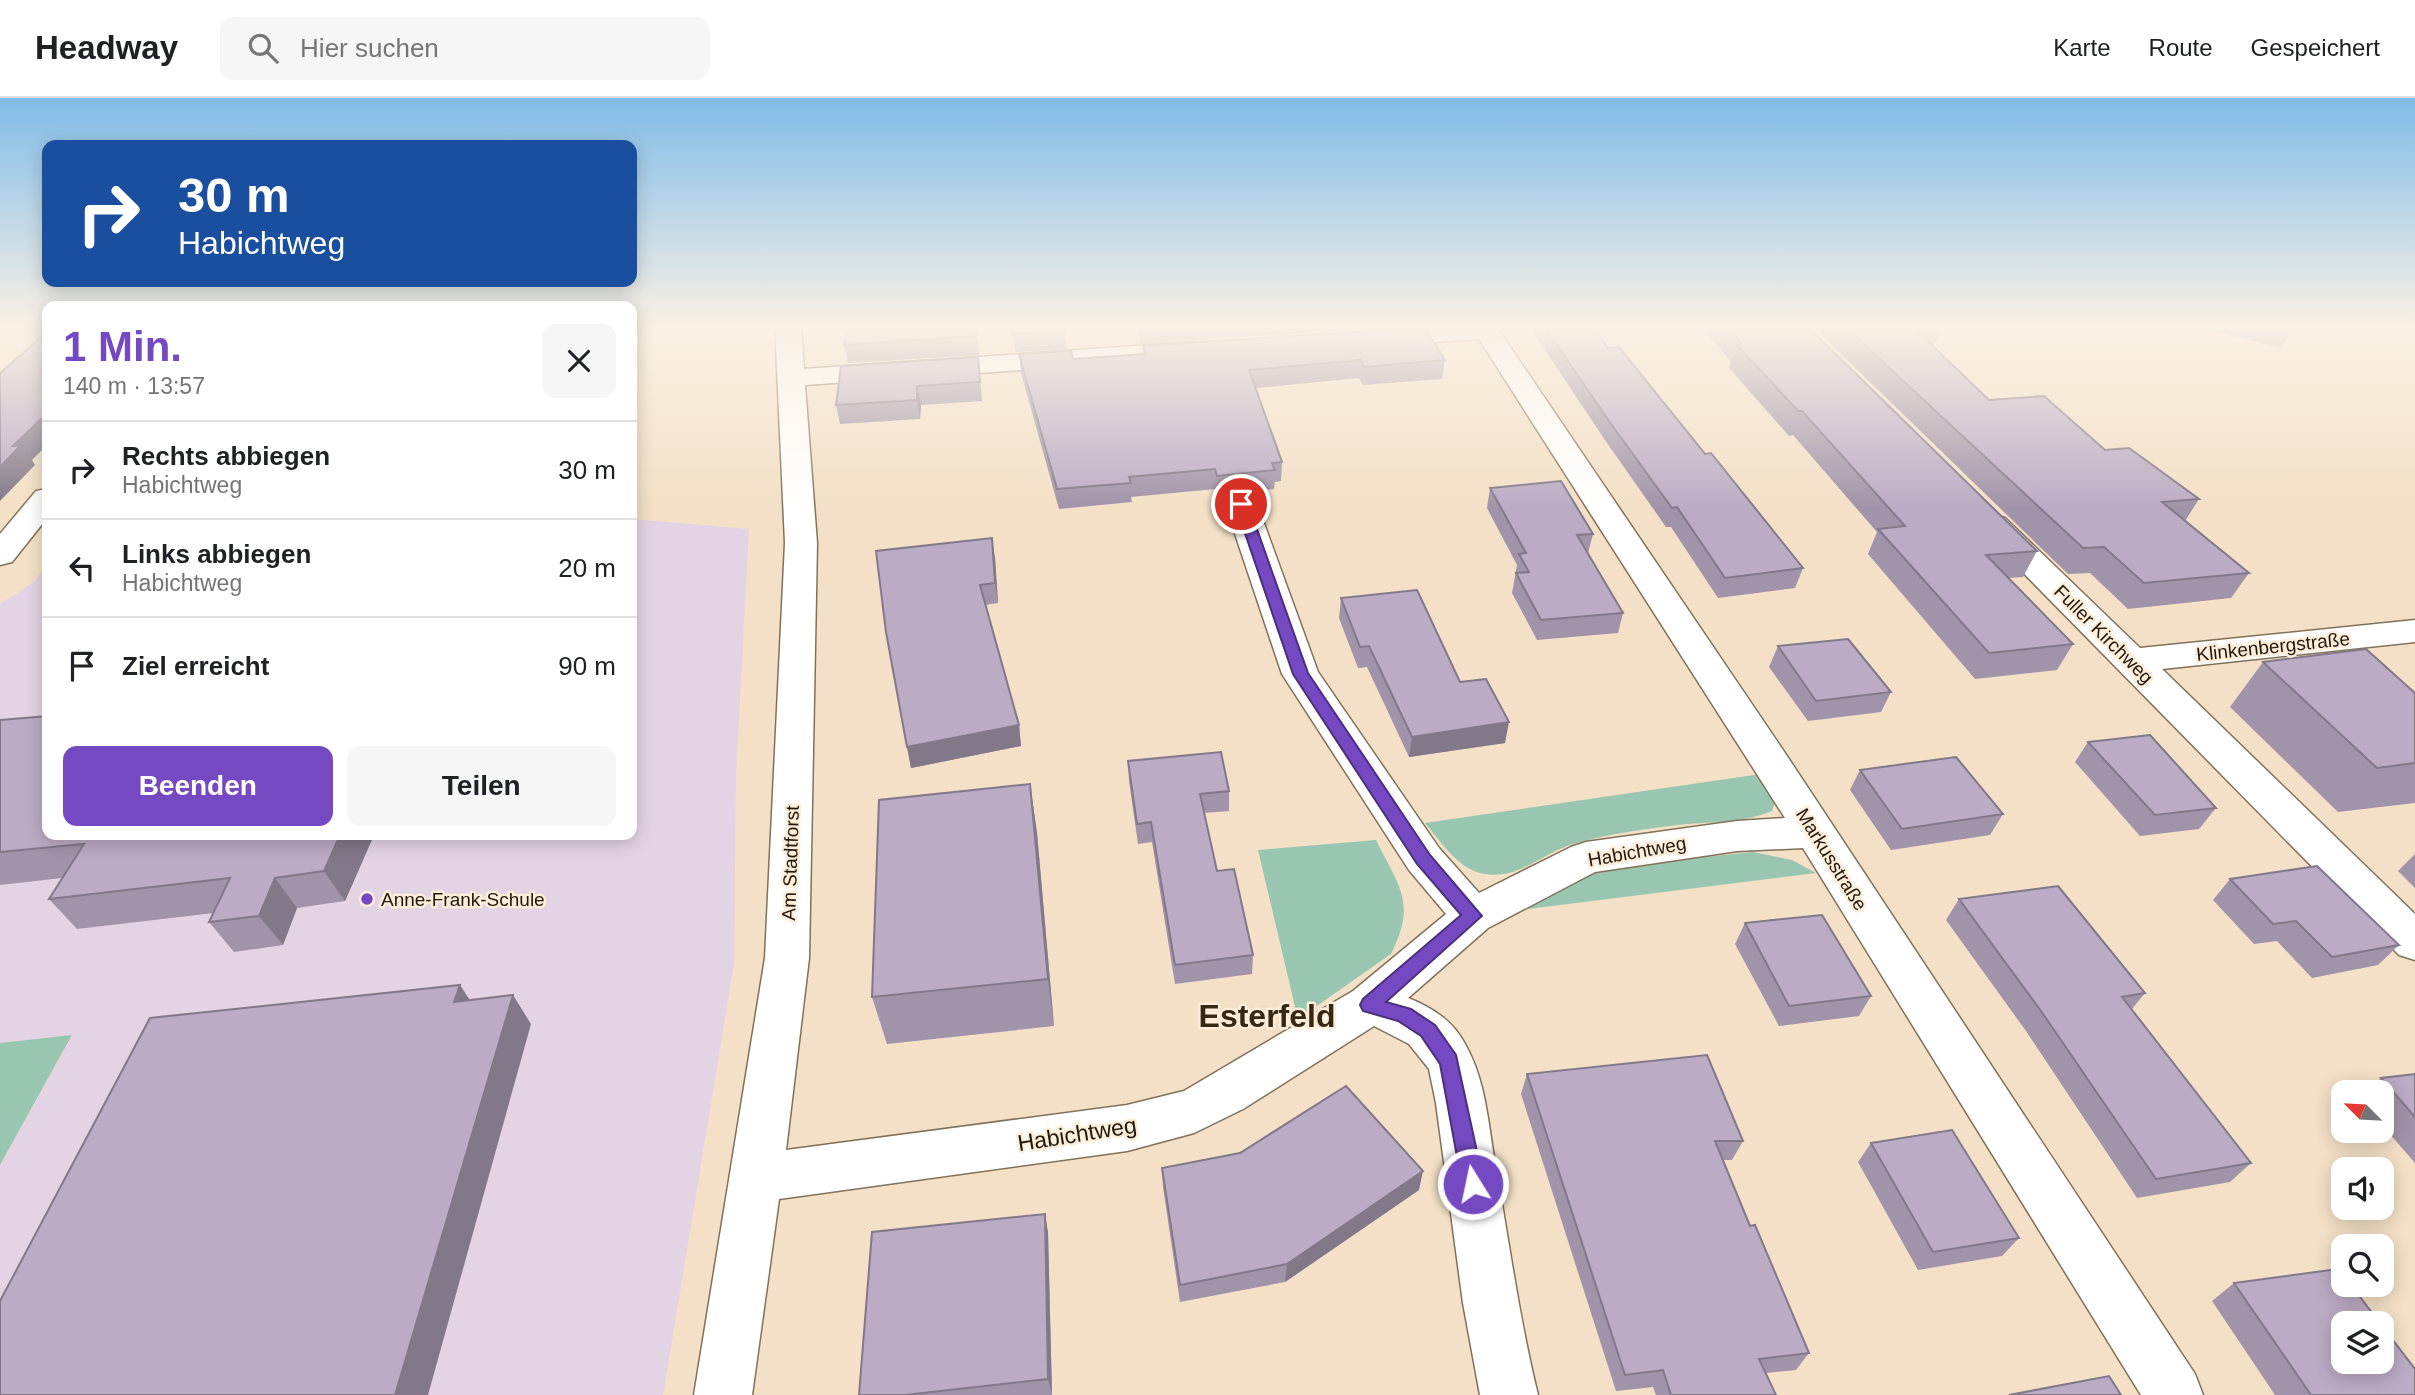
<!DOCTYPE html>
<html lang="de">
<meta charset="utf-8">
<style>
body{margin:0;font-family:Helvetica,sans-serif;background:#f6f6f6;color:#202124;height:100vh;display:flex;flex-direction:column;font-size:26px;white-space:nowrap}
*{box-sizing:border-box;margin:0}
p{font-size:23px;color:#757577}
.icon{flex:none;width:38px;height:38px;fill:none;stroke:currentColor;stroke-width:2;stroke-linecap:round;stroke-linejoin:round}
.map{position:relative;flex:1;overflow:hidden}
.drawer{position:absolute;left:42px;top:203px;width:595px;height:539px;display:flex;flex-direction:column;background:#fff;border-radius:14px;box-shadow:0 4px 18px #0003}
.drawer>*{flex:none}
.banner{position:absolute;left:42px;top:42px;width:595px;height:147px;border-radius:14px;box-shadow:0 4px 18px #0003;background:#1a4fa0;color:#fff;overflow:hidden}
.needle{width:46px;rotate:294deg}
.fabs{position:absolute;left:2331px;top:982px;display:grid;gap:14px}
.fabs a{display:grid;place-items:center;width:63px;height:63px;border-radius:14px;background:#fff;box-shadow:0 4px 18px #0003;font-size:35px}
.pin{position:absolute;display:grid;place-items:center;width:60px;height:60px;color:#fff;margin:-30px;border:4px solid #fff;border-radius:50%;box-shadow:0 2px 7px #0007}
.me{position:absolute;width:77px;margin:-38px;rotate:350deg;stroke-linejoin:round;filter:drop-shadow(0 0 5px #0008)}
.turn{display:flex;align-items:center;gap:24px;height:147px;padding:0 21px;font-size:32px}
.turn .icon{width:91px;height:91px;stroke-width:2.5}
.turn b{display:block;font-size:49px;line-height:60px}
.round{display:grid;place-items:center;flex:none;width:74px;height:74px;border-radius:14px;background:#f6f6f6}
.head{display:flex;align-items:center;justify-content:space-between;height:119px;padding:0 21px}
h1{font-size:42px;font-weight:700;line-height:52px;color:#7549c1}
.primary-button{display:flex;gap:14px;margin-top:auto;padding:14px 21px}
.primary-button a{flex:1;height:80px;border-radius:14px;background:#7549c1;color:#fff;font-size:28px;font-weight:700;line-height:80px;text-align:center}
.primary-button a+a{background:#f6f6f6;color:#202124}
ul{padding:0;list-style:none}
li{display:flex;align-items:center;gap:21px;height:98px;padding:0 21px;border-top:2px solid #e0e0e0}
li div{flex:1}
li b{display:block;font-size:26px}
li em{font-style:normal}
header{display:flex;align-items:center;gap:42px;box-sizing:border-box;height:98px;padding:0 35px;background:#fff;border-bottom:2px solid #e0e0e0}
header strong{font-size:33px}
nav{display:flex;gap:38px;margin-inline-start:auto;font-size:24px}
.search{width:490px;height:63px;background:#f6f6f6;display:flex;align-items:center;gap:18px;box-sizing:border-box;padding:0 24px;border-radius:14px;color:#757577;font-size:26px}
.map>svg:first-child{display:block}
</style>
<header>
<strong>Headway</strong>
<div class="search"><svg class="icon" aria-label="search" viewBox="0 0 24 24"><circle cx="10" cy="10" r="6"/><path d="M15 15l6 6"/></svg>Hier suchen</div>
<nav><a>Karte</a><a>Route</a><a>Gespeichert</a></nav>
</header>
<div class="map">
<svg width="2415" height="1297" viewBox="0 0 2415 1297">
<rect width="100%" height="100%" fill="#f3e0c6"/>
<polygon fill="#e4d3e4" points="632,421 749,431 736,676 734,866 663,1297 0,1297 0,1067 72,938 0,945 0,506 33,485 47,467 47,737 632,737"/>
<g fill="#99c6b0">
<path d="M 1761,676 L 1776,701 L 1772,713 C 1745,724 1715,724 1687,726 C 1651,730 1605,736 1570,747 C 1540,757 1515,784 1480,775 C 1457,769 1440,743 1425,725 Z"/>
<path d="M 1376,742 C 1399,789 1417,804 1391,856 L 1298,921 L 1258,752 Z"/>
<polygon points="1753,754 1792,762 1816,775 1521,812 1581,778 1636,766"/>
<polygon points="72,937 0,1067 0,945"/>
</g>
<g fill="none" stroke-linecap="round" stroke-linejoin="round">
<defs>
<g id="minor">
<path d="M 775,228 L 801,228 L 804,271 L 1195,244 L 1204,246 L 1208,252 L 1204,258 L 1195,260 L 805,287 L 817,445 L 809,860 L 786,1052 L 1127,1007 L 1184,993 L 1353,893 L 1446,816 L 1409,772 L 1282,576 L 1225,406 L 1230,399 L 1241,397 L 1252,399 L 1257,406 L 1318,574 L 1439,750 L 1479,795 L 1571,749 L 1586,744 L 1737,723 L 1785,720 L 1479,241 L 1377,248 L 1368,246 L 1364,240 L 1368,234 L 1377,232 L 1496,228 L 1785,655 L 2195,1276 L 2203,1297 L 2141,1297 L 1803,750 L 1737,753 L 1595,774 L 1488,830 L 1408,900 C 1433,910 1453,923 1465,946 C 1486,983 1488,1025 1495,1065 C 1509,1143 1519,1220 1538,1297 L 1480,1297 L 1463,1205 L 1436,1005 L 1429,971 L 1409,946 L 1374,928 L 1243,1011 L 1194,1035 L 1127,1053 L 779,1101 L 752,1297 L 694,1297 L 765,860 L 785,445 Z"/>
<polygon points="47,391 47,420 12,464 0,467 0,436 36,393"/>
<polygon points="1994,417 2005,420 2140,550 2415,522 2415,544 2162,571 2415,816 2415,862 2399,857 1983,434 1978,427 1983,420"/>
</g>
</defs>
<use href="#minor" stroke="#827159" stroke-width="3"/>
<use href="#minor" fill="#fff" fill-rule="evenodd"/>
</g>
<g fill="#a193a9">
<polygon points="847,228 977,228 979,257 848,265 844,247"/>
<polygon points="1009,228 1064,228 1067,251 1016,254"/>
<polygon points="1137,228 1398,228 1140,246"/>
<polygon points="1529,228 1592,228 1608,250 1705,356 1803,470 1795,490 1718,500 1671,429 1666,429 1607,345"/>
<polygon points="1701,228 1807,228 2037,453 2023,479 2009,480 2073,546 2057,572 1975,581 1868,456 1877,434 1793,337 1789,338 1729,270 1731,264"/>
<polygon points="1812,228 1942,228 1934,247 1932,247 1989,302 2105,352 2199,401 2185,423 2249,475 2231,500 2128,511 2090,475 2068,476"/>
<polygon points="2196,228 2291,228 2291,232 2280,250"/>
<polygon points="1143,248 1445,262 1442,281 1363,287 1359,280 1256,290 1282,364 1281,383 1275,384 1274,391 1217,397 1215,391 1131,399 1132,404 1059,411 1021,275 1019,256 1073,261 1144,256"/>
<polygon points="841,268 980,278 982,303 921,307 920,321 840,326 836,307"/>
<polygon points="1490,390 1593,436 1588,455 1623,515 1618,535 1537,542 1512,495 1517,467 1487,410"/>
<polygon points="995,460 998,505 985,507 1019,627 1021,648 911,670 886,534"/>
<polygon points="1341,500 1460,584 1505,645 1409,659 1367,569 1358,570 1339,520"/>
<polygon points="1778,548 1891,594 1881,614 1808,623 1769,569"/>
<polygon points="2263,564 2415,595 2415,705 2338,714 2230,609"/>
<polygon points="0,622 47,737 374,737 345,803 297,810 283,847 234,854 209,824 214,815 77,831 49,801 62,780 0,787"/>
<polygon points="2088,644 2216,710 2199,731 2140,738 2075,664"/>
<polygon points="1128,663 1229,693 1229,713 1204,715 1217,773 1253,857 1252,876 1175,886 1152,744 1138,746 1129,683"/>
<polygon points="1860,672 2003,716 1990,737 1891,752 1850,692"/>
<polygon points="1030,686 1037,735 1054,928 887,946 872,899"/>
<polygon points="2415,756 2415,790 2398,773"/>
<polygon points="2230,781 2399,847 2378,867 2312,880 2277,843 2254,846 2213,802"/>
<polygon points="1959,801 2145,895 2132,911 2251,1065 2230,1084 2137,1100 2026,933 1946,822"/>
<polygon points="1745,825 1871,898 1859,918 1779,928 1735,846"/>
<polygon points="1527,976 1743,1043 1732,1062 1723,1062 1750,1128 1809,1255 1796,1272 1766,1275 1776,1297 1656,1297 1653,1289 1616,1293 1521,996"/>
<polygon points="2415,976 2415,1065 2382,1027 2382,994 2365,994 2381,980"/>
<polygon points="1871,1045 2019,1140 2002,1158 1918,1172 1858,1064"/>
<polygon points="1162,1070 1419,1092 1285,1184 1180,1204 1163,1089"/>
<polygon points="1045,1116 1048,1135 1052,1297 859,1297"/>
<polygon points="2234,1185 2415,1297 2275,1297 2212,1203"/>
</g>
<g fill="#83788a">
<polygon points="917,288 921,307 920,321 917,302"/>
<polygon points="47,315 47,347 32,362 35,367 0,403 0,369 13,348"/>
<polygon points="992,440 995,460 998,505 995,485"/>
<polygon points="1509,624 1505,645 1409,659 1412,639"/>
<polygon points="1019,627 1021,648 911,670 907,649"/>
<polygon points="1030,686 1037,735 1054,928 1048,881"/>
<polygon points="340,737 374,737 345,803 324,773"/>
<polygon points="275,780 297,810 283,847 259,818"/>
<polygon points="460,887 479,916 454,904"/>
<polygon points="513,897 531,926 428,1297 395,1297"/>
<polygon points="1423,1073 1419,1092 1285,1184 1287,1166"/>
<polygon points="1045,1116 1048,1135 1052,1297 1048,1281"/>
</g>
<g fill="#bbabc5" stroke="#83788a" stroke-width="2">
<polygon points="847,228 976,228 976,238 844,247"/>
<polygon points="1012,228 1064,228 1066,232 1014,236"/>
<polygon points="1544,228 1592,228 1608,250 1619,249 1705,356 1711,355 1803,470 1725,480 1677,409 1672,410 1611,326"/>
<polygon points="1727,228 1807,228 2037,453 1986,457 2073,546 1989,555 1878,431 1905,428 1802,313 1798,313 1736,246 1742,246"/>
<polygon points="1844,228 1912,228 1989,302 2044,298 2105,352 2129,350 2199,401 2162,404 2249,475 2144,485 2104,449 2083,450"/>
<polygon points="2277,228 2291,228 2291,232"/>
<polygon points="1424,229 1445,262 1364,269 1361,262 1249,272 1282,364 1272,365 1275,372 1217,378 1215,371 1129,379 1131,385 1057,391 1019,256 1071,253 1073,261 1145,256 1143,248"/>
<polygon points="47,234 47,315 13,348 21,347 0,369 0,275"/>
<polygon points="978,259 980,284 917,288 917,302 836,307 841,268"/>
<polygon points="1561,383 1593,436 1577,437 1623,515 1541,522 1516,475 1529,474 1519,456 1526,455 1490,390"/>
<polygon points="992,440 995,485 980,487 1019,627 907,649 886,534 876,453"/>
<polygon points="1417,492 1460,584 1486,581 1509,624 1412,639 1369,548 1360,549 1341,500"/>
<polygon points="1848,541 1891,594 1816,603 1778,548"/>
<polygon points="2366,551 2415,595 2415,665 2377,670 2263,564"/>
<polygon points="47,618 47,737 340,737 324,773 275,780 259,818 209,824 230,780 49,801 84,746 0,754 0,622"/>
<polygon points="2150,637 2216,710 2155,717 2088,644"/>
<polygon points="1221,654 1229,693 1200,696 1217,773 1234,771 1253,857 1175,867 1151,724 1137,726 1128,663"/>
<polygon points="1956,659 2003,716 1902,731 1860,672"/>
<polygon points="1030,686 1048,881 872,899 879,702"/>
<polygon points="2317,768 2399,847 2332,859 2296,823 2273,826 2230,781"/>
<polygon points="2058,788 2145,895 2122,899 2251,1065 2156,1081 2041,913 1959,801"/>
<polygon points="1822,817 1871,898 1789,908 1745,825"/>
<polygon points="460,887 454,904 513,897 395,1297 0,1297 0,1203 150,920"/>
<polygon points="1707,957 1743,1043 1715,1043 1750,1128 1755,1127 1809,1255 1759,1261 1776,1297 1671,1297 1663,1272 1625,1277 1527,976"/>
<polygon points="2415,976 2415,1019 2381,980"/>
<polygon points="1346,988 1423,1073 1287,1166 1180,1187 1162,1070 1240,1055"/>
<polygon points="1952,1032 2019,1140 1933,1154 1871,1045"/>
<polygon points="1045,1116 1048,1281 905,1297 859,1297 872,1134"/>
<polygon points="2338,1171 2343,1178 2343,1186 2350,1186 2380,1225 2343,1225 2343,1264 2382,1264 2382,1228 2415,1271 2415,1297 2311,1297 2234,1185"/>
<polygon points="2109,1278 2121,1297 2009,1297"/>
</g>
<linearGradient id="sky" x2="0" y2="1"><stop stop-color="#80bce8"/><stop offset="0.56" stop-color="#faf1e5"/><stop offset="1" stop-color="#faf1e5" stop-opacity="0"/></linearGradient>
<rect width="2415" height="410" fill="url(#sky)"/>
<polygon fill="#7549c1" stroke="#4c2f7d" stroke-width="2" points="1241,402 1248,406 1308,575 1430,757 1482,818 1386,904 1411,911 1435,927 1456,957 1484,1086 1481,1093 1473,1096 1466,1093 1462,1086 1440,966 1421,938 1398,923 1363,913 1360,907 1363,901 1461,817 1417,766 1293,576 1235,406"/>
<circle fill="#7549c1" stroke="#feeed9" stroke-width="2.5" cx="367" cy="801" r="7"/>
<g text-anchor="middle" stroke-width="5" stroke-linejoin="round" paint-order="stroke">
<g font-size="19" fill="#20190f" stroke="#feeed9">
<text transform="translate(2104 536) rotate(45)" y="7">Fuller Kirchweg</text>
<text transform="translate(2273 548) rotate(-6)" y="7">Klinkenbergstraße</text>
<text transform="translate(1637 753) rotate(-10)" y="7">Habichtweg</text>
<text transform="translate(1832 761) rotate(58)" y="7">Markusstraße</text>
<text transform="translate(790 765) rotate(-88)" y="7">Am Stadtforst</text>
</g>
<g font-size="19" fill="#20190f" stroke="#feeed9" text-anchor="start">
<text x="381" y="808">Anne-Frank-Schule</text>
</g>
<g font-size="23" fill="#20190f" stroke="#feeed9">
<text transform="translate(1077 1036) rotate(-9)" y="8">Habichtweg</text>
</g>
<g font-size="32" font-weight="bold" fill="#372813" stroke="#feeed9">
<text x="1267" y="929">Esterfeld</text>
</g>
</g>
</svg>
<div class="fabs">
<a><svg class="needle" viewBox="-14 -14 28 28"><path d="M0-13l5 13h-10z" fill="#e53935"/><path d="M0 13l5-13h-10z" fill="#757577"/></svg></a>
<a><svg class="icon" aria-label="sound" viewBox="0 0 24 24"><path d="M4 9h4l5-4v14l-5-4H4zM17 9q2 3 0 6"/></svg></a>
<a><svg class="icon" aria-label="search" viewBox="0 0 24 24"><circle cx="10" cy="10" r="6"/><path d="M15 15l6 6"/></svg></a>
<a><svg class="icon" aria-label="layers" viewBox="0 0 24 24"><path d="M12 4l9 5-9 5-9-5zM3 14l9 5 9-5"/></svg></a>
</div>
<div class="pin" style="left:1241px;top:406px;background:#d93025"><svg class="icon" aria-label="arrive" viewBox="0 0 24 24"><path d="M6 21V4h12l-3 4 3 4H6"/></svg></div>
<svg class="me" style="left:1473px;top:1086px" viewBox="-20 -20 40 40"><circle r="17" fill="#7549c1" stroke="#fff" stroke-width="3"/><path d="M0-11L8 9 0 5-8 9z" fill="#fff"/></svg>
<div class="banner">
<div class="turn"><svg class="icon" aria-label="right" viewBox="0 0 24 24"><path d="M7 20v-9h11M14 6l5 5-5 5"/></svg><div><b>30 m</b>Habichtweg</div></div>
</div>
<section class="drawer">
<div class="head"><div><h1>1 Min.</h1><p>140 m · 13:57</p></div><a class="round"><svg class="icon" aria-label="close" viewBox="0 0 24 24"><path d="M6 6l12 12M18 6L6 18"/></svg></a></div>
<ul>
<li><svg class="icon" aria-label="right" viewBox="0 0 24 24"><path d="M7 20v-9h11M14 6l5 5-5 5"/></svg><div><b>Rechts abbiegen</b><p>Habichtweg</p></div><em>30 m</em></li>
<li><svg class="icon" aria-label="left" viewBox="0 0 24 24"><path d="M17 20v-9H6M10 6l-5 5 5 5"/></svg><div><b>Links abbiegen</b><p>Habichtweg</p></div><em>20 m</em></li>
<li><svg class="icon" aria-label="arrive" viewBox="0 0 24 24"><path d="M6 21V4h12l-3 4 3 4H6"/></svg><div><b>Ziel erreicht</b></div><em>90 m</em></li>
</ul>
<div class="primary-button"><a>Beenden</a><a>Teilen</a></div>
</section>
</div>
